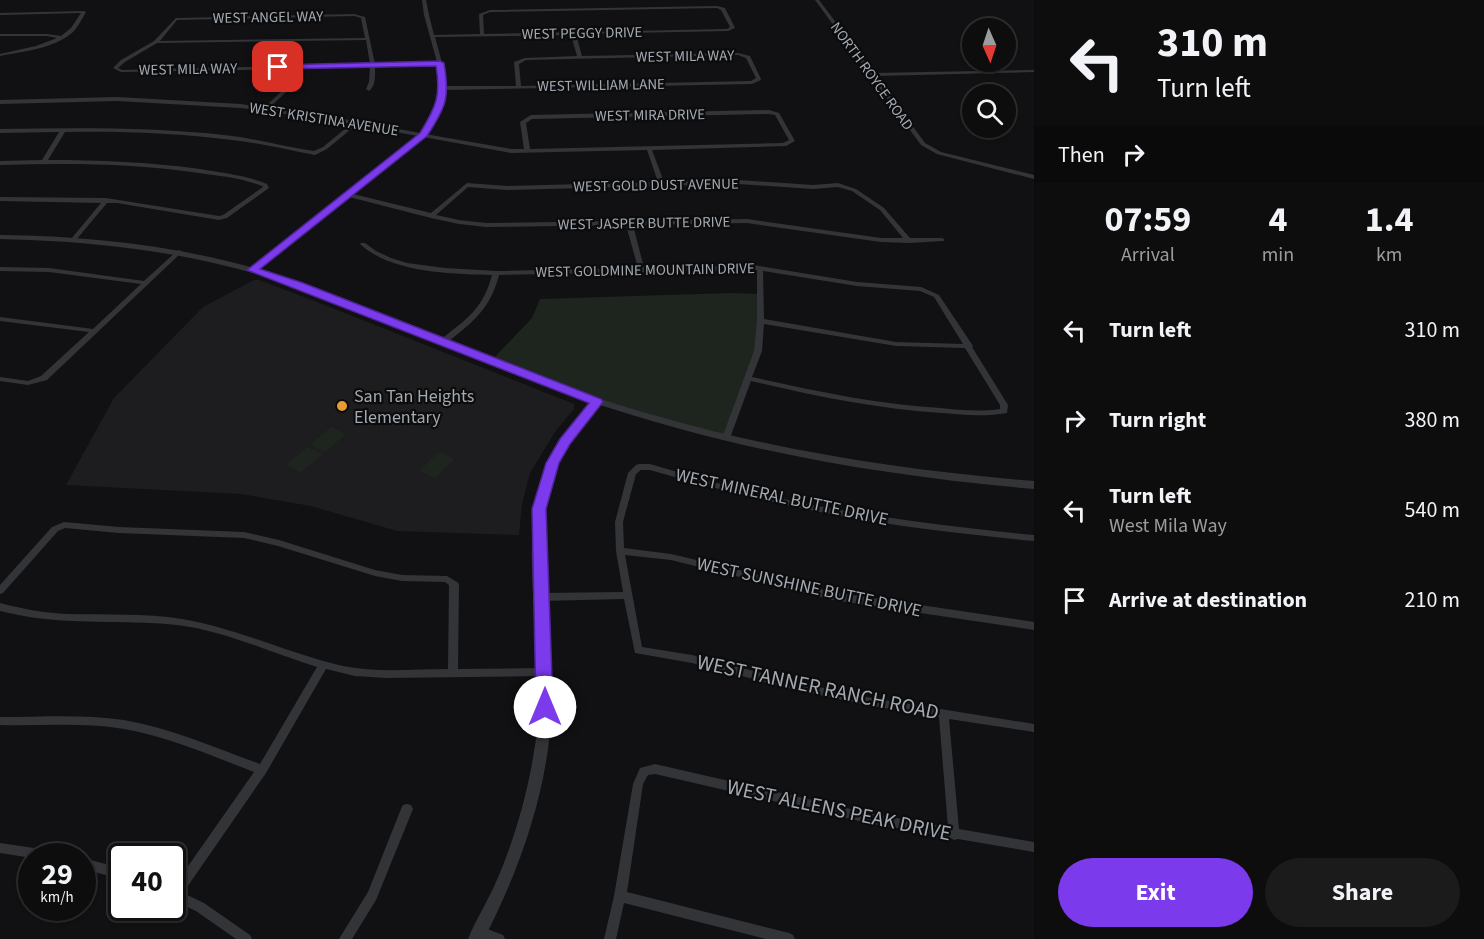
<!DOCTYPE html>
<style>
body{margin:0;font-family:"Source Sans 3",sans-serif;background:#1b1b1c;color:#f1f3f6;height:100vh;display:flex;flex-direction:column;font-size:22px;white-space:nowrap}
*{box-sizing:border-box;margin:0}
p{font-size:20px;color:#9a9c9e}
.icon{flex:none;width:33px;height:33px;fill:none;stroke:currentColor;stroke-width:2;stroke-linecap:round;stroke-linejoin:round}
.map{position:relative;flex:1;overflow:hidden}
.details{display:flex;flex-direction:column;background:#0d0d0e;width:450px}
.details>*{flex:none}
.guide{background:#0d0d0e;color:#f1f3f6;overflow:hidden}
.needle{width:39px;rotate:177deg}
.fabs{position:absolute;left:962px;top:18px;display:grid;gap:12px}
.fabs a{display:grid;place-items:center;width:54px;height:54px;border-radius:50%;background:#0d0d0e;box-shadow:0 2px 4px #0004,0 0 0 2px #2d2d2e;font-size:30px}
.speed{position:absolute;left:18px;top:843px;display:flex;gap:12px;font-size:30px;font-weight:700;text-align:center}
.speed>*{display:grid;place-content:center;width:78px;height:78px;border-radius:50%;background:#0d0d0e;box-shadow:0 2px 4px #0004,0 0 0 2px #2d2d2e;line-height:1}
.speed small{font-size:15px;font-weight:400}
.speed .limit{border:3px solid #111;border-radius:9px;background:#fff;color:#111}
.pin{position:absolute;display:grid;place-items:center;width:51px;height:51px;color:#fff;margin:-26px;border-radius:12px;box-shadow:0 3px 9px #0006}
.me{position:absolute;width:66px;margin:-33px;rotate:0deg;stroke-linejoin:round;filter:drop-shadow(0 0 4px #0008)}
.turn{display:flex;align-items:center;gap:21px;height:126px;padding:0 24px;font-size:27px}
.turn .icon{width:78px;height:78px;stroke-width:2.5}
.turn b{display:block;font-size:42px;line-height:51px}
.then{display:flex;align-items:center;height:57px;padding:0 24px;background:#0003;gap:12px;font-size:22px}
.eta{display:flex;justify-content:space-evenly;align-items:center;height:102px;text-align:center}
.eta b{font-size:36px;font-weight:700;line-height:42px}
.primary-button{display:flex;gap:12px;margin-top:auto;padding:12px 24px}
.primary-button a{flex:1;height:69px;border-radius:36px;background:#7c3aed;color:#fff;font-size:24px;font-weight:700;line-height:69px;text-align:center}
.primary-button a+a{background:#1b1b1c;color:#f1f3f6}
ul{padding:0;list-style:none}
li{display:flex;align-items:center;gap:18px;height:90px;padding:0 24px}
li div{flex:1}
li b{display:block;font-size:22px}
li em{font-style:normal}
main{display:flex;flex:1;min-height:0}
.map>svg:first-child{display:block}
</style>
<main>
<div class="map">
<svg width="1034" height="939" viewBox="0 0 1034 939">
<rect width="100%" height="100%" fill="#111113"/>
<polygon fill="#1d1d1f" points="254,280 259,280 312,300 574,404 574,409 555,432 530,473 522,504 519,535 397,531 311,506 241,494 66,485 114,398 203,307"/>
<g fill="#1e251e">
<polygon points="731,293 760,294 760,339 726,438 661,421 491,361 532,318 540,299"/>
<polygon points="331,427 346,434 325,452 310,445"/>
<polygon points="308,447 323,454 301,472 286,465"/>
<polygon points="439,452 454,459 435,478 419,471"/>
</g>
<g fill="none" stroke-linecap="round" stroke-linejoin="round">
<g fill="#323437" fill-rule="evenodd">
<path d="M 422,0 L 426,0 L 429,15 L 434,35 L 480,34 L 479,14 L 490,10 L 717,6 L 725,8 L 735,28 L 728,31 L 576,34 L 582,56 L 738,53 L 750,56 L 761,79 L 761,80 L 752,84 L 445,90 C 443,107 437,121 425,134 L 511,149 L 524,149 L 520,122 L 531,115 L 769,110 L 779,113 L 795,141 L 786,146 L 652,150 L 664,182 L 738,180 L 813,185 L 838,183 L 856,189 L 884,208 L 910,238 L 942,238 L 944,239 L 944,241 L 909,243 L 881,242 L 747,223 L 633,225 L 644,268 L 753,265 L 857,282 L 921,287 L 939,295 L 973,346 L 972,347 L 1008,405 L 1007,413 C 985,417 964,415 942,413 C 877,409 814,396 751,381 L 730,438 L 726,441 L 722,438 L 754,351 L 757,321 L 757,270 L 499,275 C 492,302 480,316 459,333 C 454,337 449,341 443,344 L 439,342 L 440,340 C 467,319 483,309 492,275 C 452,274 391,273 360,244 L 361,243 L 365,243 L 376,251 L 391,258 L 407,263 L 445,268 L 496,271 L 638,268 L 626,225 L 486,227 L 459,224 L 431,218 L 349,197 L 254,271 L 250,271 L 250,269 L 403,150 L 418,136 L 356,125 L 327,149 L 315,155 C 287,150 260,143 232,140 C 177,133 121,131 65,132 L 48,160 C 99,160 149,162 200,169 C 222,173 245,175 267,184 L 269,188 L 227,218 L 219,220 L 117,203 L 107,203 L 76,240 L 74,241 L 71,239 L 101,203 L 0,201 L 0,197 L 106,198 L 219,216 L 223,215 L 263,187 L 262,186 C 242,178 220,176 199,173 C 133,163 67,163 0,165 L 0,161 L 42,160 L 59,132 L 0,133 L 0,129 C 75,128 150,127 224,135 C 254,138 284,147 314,151 L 323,147 L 351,124 L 307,117 L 241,108 L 117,101 L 0,104 L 0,100 L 117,97 L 241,104 L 264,108 L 295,78 L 298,69 L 121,72 L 113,68 L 121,60 L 154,41 L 176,18 L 354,14 L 365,17 L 375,64 L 437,62 L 424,15 ZM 717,8 L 721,10 L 730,27 L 727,29 L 484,34 L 483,15 L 490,12 ZM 354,16 L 361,18 L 365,38 L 160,41 L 177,20 ZM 571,35 L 577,56 L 525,58 L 514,62 L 516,86 L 445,86 L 442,63 L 435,37 ZM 366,40 L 370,64 L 122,70 L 118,68 L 125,62 L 157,43 ZM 738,55 L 746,58 L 756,78 L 751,81 L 521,86 L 519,64 L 526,60 ZM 437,65 C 443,93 439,111 420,133 L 356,121 L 269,108 L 299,80 L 303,69 L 370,67 L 369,82 L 366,89 L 369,91 C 376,86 375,75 375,67 ZM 769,114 L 775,115 L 789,140 L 783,143 L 530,149 L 526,123 L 532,119 ZM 423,137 L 511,153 L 647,150 L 658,182 L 507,186 L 467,183 L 431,213 L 353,194 L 407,152 ZM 738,184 L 813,189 L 838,187 L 852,191 L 880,210 L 903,238 L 881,238 L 747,219 L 486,223 L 459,220 L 436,215 L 468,187 L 507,190 ZM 763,271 L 857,286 L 920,291 L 934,297 L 963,344 L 896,342 L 764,319 ZM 764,324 L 896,346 L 965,348 L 1000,405 L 1000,409 C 980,412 960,410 940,408 C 876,404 814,391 752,377 L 762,351 Z"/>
<polygon points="815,0 819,0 874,73 1034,70 1034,72 876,76 925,143 941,152 1034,175 1034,179 937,154 921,145"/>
<path d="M 84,11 L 86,12 C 82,19 78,27 73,32 C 54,49 24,51 0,56 L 0,54 L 36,46 L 57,38 L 47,36 L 0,36 L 0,34 L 47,34 L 61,36 L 71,28 L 81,13 L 0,15 L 0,13 Z"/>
<polygon points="179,250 182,252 181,253 47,380 28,385 0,381 0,377 28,381 41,376 89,332 0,321 0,317 93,329 141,284 49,272 0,271 0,267 49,268 144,281 177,251"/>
<path d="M 639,464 L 650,464 C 697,478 744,491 793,501 C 872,517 953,527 1034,535 L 1034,541 C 952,533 871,524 791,506 C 743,496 696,483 650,470 L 641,470 L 636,474 L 623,522 L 624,548 L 671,554 L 833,592 L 1034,622 L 1034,630 L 833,600 L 671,560 L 625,555 L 642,647 L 692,655 L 796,682 L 866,697 L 1034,724 L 1034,732 L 949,719 L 959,829 L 1034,842 L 1034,852 L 958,839 L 954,840 L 949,837 L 868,823 L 655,774 L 648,775 L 643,784 L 627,892 L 789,933 L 793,935 L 795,939 L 766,939 L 624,903 L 616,939 L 604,939 L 614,896 L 633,784 L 640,768 L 655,764 L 868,813 L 948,827 L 939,717 L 866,705 L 796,690 L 692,663 L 635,653 L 624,599 L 541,601 L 538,599 L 536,597 L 538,595 L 541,593 L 623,592 L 616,551 L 615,522 L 628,473 L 636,465 Z"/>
<path d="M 64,522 L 119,527 L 244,532 L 279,540 L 375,570 L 402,575 L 447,576 L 457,582 L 459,584 L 458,669 L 545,668 L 549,669 L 550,672 L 549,675 L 545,676 L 386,678 L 355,676 L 326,669 L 266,773 L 183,893 L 204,903 L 250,935 L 252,939 L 236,939 L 196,911 L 172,900 L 172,889 L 254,772 C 212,756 169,737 124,729 C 83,722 41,726 0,725 L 0,717 C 41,717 83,714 124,720 C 171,728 215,748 260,764 L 317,667 C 271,653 226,631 177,625 C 133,620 89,624 45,619 C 30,618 15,614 0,611 L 0,603 C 22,609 45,613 68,614 C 106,615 144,613 182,619 C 237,628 289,654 343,666 C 378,673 413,669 448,669 L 449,585 L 445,582 L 402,581 L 375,576 L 278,546 L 244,538 L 119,533 L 65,528 L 58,531 L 3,593 L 0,594 L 0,585 L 52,527 Z"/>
<polygon points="407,804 411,805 413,809 376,900 352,939 339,939 368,892 401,809 403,805"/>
<polygon points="0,843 54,851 58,852 60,856 32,856 32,858 0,853"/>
<polygon points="82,858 122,868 122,879 82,869"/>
<polygon points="480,926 503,935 505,939 483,939 476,936 474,932 476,928"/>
</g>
<path fill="#323437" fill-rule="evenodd" d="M 0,235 C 92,236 183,246 271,273 C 298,281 324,293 351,303 C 425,332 497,363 571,389 C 724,442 873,468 1034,481 L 1034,489 C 883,476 744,452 600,405 C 586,421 571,437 561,456 C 522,532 558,640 551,722 C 545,798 519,871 484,939 L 468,939 C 476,919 488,901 496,882 C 518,832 532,777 538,723 C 546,638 514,548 547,465 C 556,441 575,422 591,402 C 520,378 450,349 379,321 C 340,305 301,287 260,275 C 175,250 88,241 0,239 Z"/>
</g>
<path fill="#7c3aed" stroke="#51269a" stroke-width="1.5" d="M 440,61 L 444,63 C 450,98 446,107 427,136 L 260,269 L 303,283 L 601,399 L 603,402 L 570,444 L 559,463 L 546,509 L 553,707 L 551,712 L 545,714 L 539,712 L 536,707 L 532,509 L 546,463 L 560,439 L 589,403 L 247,270 L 420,133 C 436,107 441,96 436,66 L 278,69 L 274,67 L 275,65 Z"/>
<circle fill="#ea9b31" stroke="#0c0c0d" stroke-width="2" cx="342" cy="406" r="6"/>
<g text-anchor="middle" stroke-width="4.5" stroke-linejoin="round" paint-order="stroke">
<g font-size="15" fill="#a3a9b3" stroke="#0c0c0d">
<text transform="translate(268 17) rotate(-1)" y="5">WEST ANGEL WAY</text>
<text transform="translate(582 33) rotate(-1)" y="5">WEST PEGGY DRIVE</text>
<text transform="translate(685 56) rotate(-1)" y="5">WEST MILA WAY</text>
<text transform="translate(188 69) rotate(-1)" y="5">WEST MILA WAY</text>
<text transform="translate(872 76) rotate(54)" y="5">NORTH ROYCE ROAD</text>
<text transform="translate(601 85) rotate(-1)" y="5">WEST WILLIAM LANE</text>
<text transform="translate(650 115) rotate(-1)" y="5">WEST MIRA DRIVE</text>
<text transform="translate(324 119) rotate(9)" y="5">WEST KRISTINA AVENUE</text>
<text transform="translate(656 185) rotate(-1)" y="5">WEST GOLD DUST AVENUE</text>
<text transform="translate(644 223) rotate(-1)" y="5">WEST JASPER BUTTE DRIVE</text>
<text transform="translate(645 270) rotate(-1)" y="5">WEST GOLDMINE MOUNTAIN DRIVE</text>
</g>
<g font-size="18" fill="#a3a9b3" stroke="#0c0c0d" text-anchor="start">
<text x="354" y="402">San Tan Heights<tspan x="354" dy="21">Elementary</tspan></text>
</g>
<g font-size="18" fill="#a3a9b3" stroke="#0c0c0d">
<text transform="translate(782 497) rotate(12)" y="6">WEST MINERAL BUTTE DRIVE</text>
<text transform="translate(809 587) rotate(12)" y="6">WEST SUNSHINE BUTTE DRIVE</text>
</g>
<g font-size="21" fill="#a3a9b3" stroke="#0c0c0d">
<text transform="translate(818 687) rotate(12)" y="7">WEST TANNER RANCH ROAD</text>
<text transform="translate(839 810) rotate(12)" y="7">WEST ALLENS PEAK DRIVE</text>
</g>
</g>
</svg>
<div class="fabs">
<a><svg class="needle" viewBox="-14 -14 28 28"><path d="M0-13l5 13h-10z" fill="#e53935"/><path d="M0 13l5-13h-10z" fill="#9a9c9e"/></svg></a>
<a><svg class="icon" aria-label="search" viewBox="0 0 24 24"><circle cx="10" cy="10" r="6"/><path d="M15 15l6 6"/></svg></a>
</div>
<div class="speed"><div>29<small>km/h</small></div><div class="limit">40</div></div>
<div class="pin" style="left:278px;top:67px;background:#d93025"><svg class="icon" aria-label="arrive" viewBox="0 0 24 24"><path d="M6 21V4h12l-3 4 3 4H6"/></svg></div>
<svg class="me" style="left:545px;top:707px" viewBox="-20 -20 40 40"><circle r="19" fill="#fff"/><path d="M0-13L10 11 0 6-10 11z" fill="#7c3aed"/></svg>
</div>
<section class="details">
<div class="guide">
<div class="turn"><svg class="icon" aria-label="left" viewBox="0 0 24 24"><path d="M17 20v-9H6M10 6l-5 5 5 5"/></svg><div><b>310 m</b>Turn left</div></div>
<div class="then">Then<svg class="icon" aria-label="right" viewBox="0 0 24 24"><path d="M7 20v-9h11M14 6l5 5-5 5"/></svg></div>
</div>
<div class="eta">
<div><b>07:59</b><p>Arrival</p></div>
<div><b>4</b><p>min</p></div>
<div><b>1.4</b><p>km</p></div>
</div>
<ul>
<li><svg class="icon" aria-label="left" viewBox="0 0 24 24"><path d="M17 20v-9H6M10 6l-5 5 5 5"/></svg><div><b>Turn left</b></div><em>310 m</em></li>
<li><svg class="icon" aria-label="right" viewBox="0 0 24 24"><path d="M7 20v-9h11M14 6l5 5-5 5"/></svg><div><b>Turn right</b></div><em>380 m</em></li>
<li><svg class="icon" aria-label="left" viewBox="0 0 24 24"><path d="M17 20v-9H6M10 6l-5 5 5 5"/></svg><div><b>Turn left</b><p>West Mila Way</p></div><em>540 m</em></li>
<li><svg class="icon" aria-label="arrive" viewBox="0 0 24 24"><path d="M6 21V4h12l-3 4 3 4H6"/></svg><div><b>Arrive at destination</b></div><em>210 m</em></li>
</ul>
<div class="primary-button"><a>Exit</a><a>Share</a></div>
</section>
</main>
